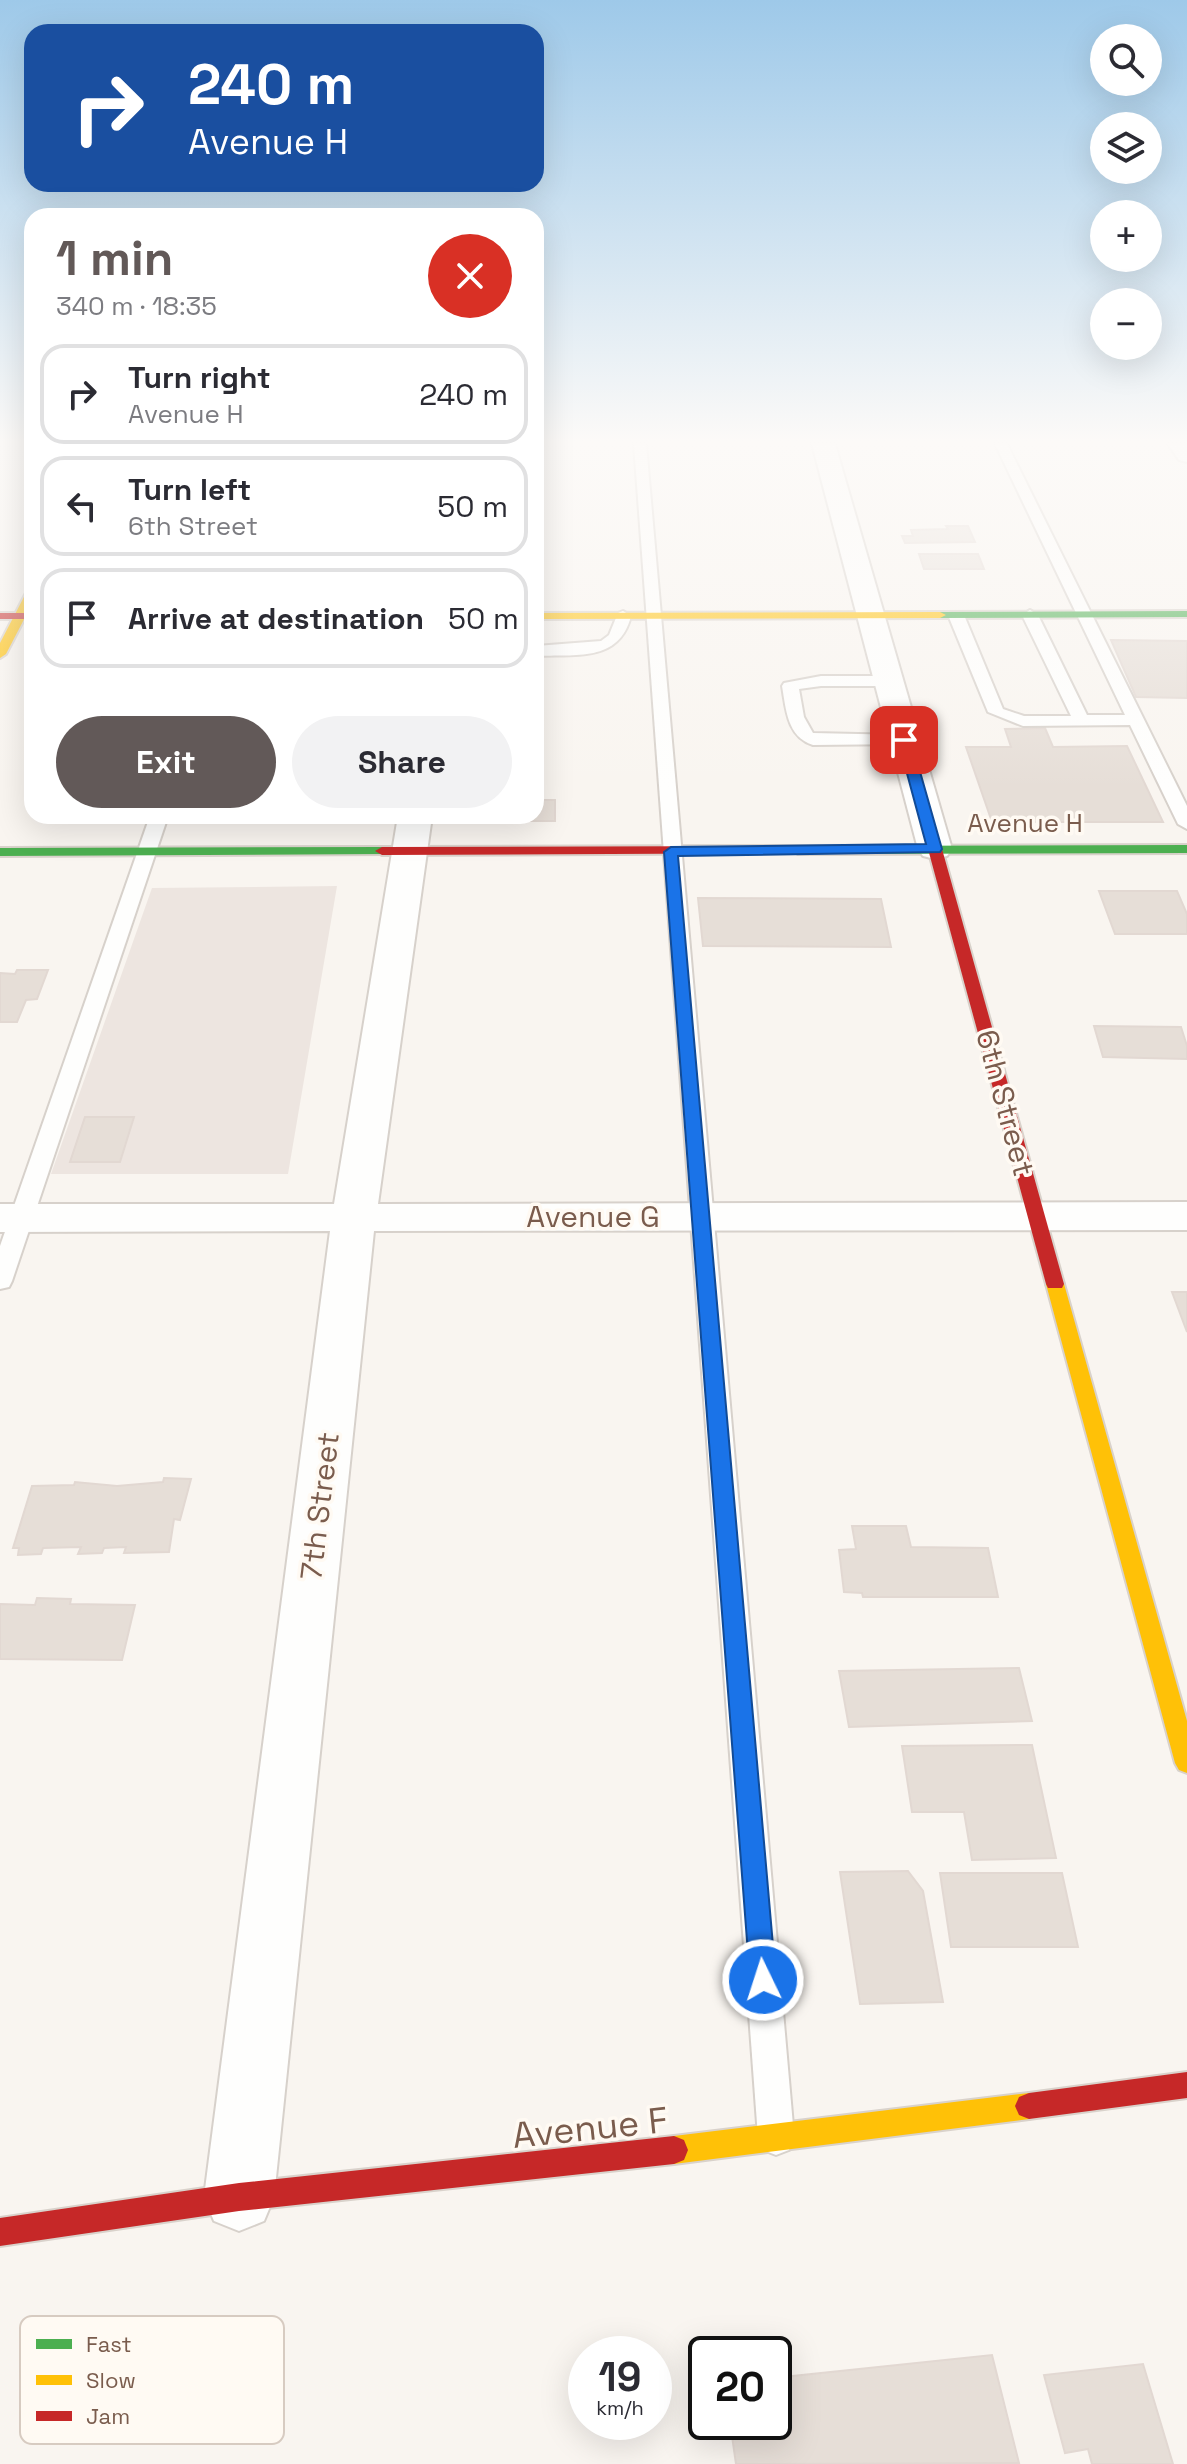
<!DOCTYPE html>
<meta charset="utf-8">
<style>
body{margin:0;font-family:"Space Grotesk",sans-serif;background:#f2f2f3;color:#2b2b33;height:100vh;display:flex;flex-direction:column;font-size:30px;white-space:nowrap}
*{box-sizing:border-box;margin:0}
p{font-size:26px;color:#7c7c81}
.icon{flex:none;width:44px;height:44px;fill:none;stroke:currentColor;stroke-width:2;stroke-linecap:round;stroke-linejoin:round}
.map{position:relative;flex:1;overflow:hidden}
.panel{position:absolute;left:24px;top:208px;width:520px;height:616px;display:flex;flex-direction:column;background:#fff;border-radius:24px;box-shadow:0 8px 32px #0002}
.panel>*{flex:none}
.banner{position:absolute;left:24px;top:24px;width:520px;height:168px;border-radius:24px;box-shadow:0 8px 32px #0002;background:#1a4fa0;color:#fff;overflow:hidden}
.buttons{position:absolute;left:1090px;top:24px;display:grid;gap:16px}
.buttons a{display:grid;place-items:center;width:72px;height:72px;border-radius:50%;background:#fff;box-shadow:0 8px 32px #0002;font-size:40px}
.speed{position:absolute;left:568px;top:2336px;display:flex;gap:16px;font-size:40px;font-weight:700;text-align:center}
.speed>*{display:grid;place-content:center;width:104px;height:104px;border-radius:50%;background:#fff;box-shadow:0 8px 32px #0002;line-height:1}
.speed small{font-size:20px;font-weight:400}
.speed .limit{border:4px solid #111;border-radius:12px;background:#fff;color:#111}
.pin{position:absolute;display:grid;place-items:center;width:68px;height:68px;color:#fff;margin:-34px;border-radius:16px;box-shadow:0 4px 12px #0006}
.me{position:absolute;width:88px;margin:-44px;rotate:356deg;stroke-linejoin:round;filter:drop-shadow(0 0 6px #0008)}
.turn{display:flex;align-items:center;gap:28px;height:168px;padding:0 32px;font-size:36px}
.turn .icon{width:104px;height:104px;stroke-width:2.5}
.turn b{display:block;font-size:56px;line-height:68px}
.round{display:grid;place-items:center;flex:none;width:84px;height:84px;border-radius:42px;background:#f2f2f3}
.head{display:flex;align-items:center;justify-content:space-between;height:136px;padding:0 32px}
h1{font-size:48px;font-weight:800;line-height:60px;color:#625958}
.cta{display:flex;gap:16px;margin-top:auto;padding:16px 32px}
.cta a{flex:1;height:92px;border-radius:48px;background:#625958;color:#fff;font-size:32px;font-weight:800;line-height:92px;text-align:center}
.cta a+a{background:#f2f2f3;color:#2b2b33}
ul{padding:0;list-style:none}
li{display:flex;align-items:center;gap:24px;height:100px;margin:0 16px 12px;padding:0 16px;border:4px solid #e1e1e2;border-radius:24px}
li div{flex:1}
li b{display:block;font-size:30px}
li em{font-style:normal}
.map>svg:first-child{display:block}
</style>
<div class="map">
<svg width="1187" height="2464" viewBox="0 0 1187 2464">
<rect width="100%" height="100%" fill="#f9f5f0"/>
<polygon fill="#ede5e0" points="337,886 288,1174 51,1174 152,888"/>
<g fill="#e6ded7" stroke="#e2d8d2" stroke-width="2">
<polygon points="946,526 968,526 975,542 905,543 902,536 913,536 911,530 948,529"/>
<polygon points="919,554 978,554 984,569 924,569"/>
<polygon points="1111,640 1187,641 1187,698 1136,697"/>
<polygon points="1045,728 1053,747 1127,746 1163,822 992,822 966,747 1011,747 1005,729"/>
<polygon points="536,800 555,800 555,821 471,821 472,816 536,816"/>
<polygon points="1099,891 1177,891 1187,914 1187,934 1115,934"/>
<polygon points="698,898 881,899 891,947 703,946"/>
<polygon points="17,970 48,970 37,999 26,1000 17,1022 0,1022 0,973 15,974"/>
<polygon points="1094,1026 1181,1027 1187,1046 1187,1059 1103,1057"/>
<polygon points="85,1117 134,1117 120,1162 70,1162"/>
<polygon points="1172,1292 1187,1292 1187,1332"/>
<polygon points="164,1478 191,1479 180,1520 174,1519 169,1552 124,1553 126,1547 104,1548 102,1553 78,1554 81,1547 43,1548 41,1554 18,1555 19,1548 13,1548 32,1486 74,1485 75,1482 117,1486 163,1482"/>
<polygon points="852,1526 906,1526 911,1547 988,1548 998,1597 863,1597 862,1593 844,1592 839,1550 856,1549"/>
<polygon points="37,1598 71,1599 70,1604 135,1605 122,1660 0,1659 0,1604 35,1605"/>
<polygon points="1019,1668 1032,1721 849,1727 839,1671"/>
<polygon points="1032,1745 1056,1858 972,1860 964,1812 912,1812 902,1746"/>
<polygon points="908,1871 923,1891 943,2002 860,2004 840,1872"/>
<polygon points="940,1873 1062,1873 1078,1947 951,1947"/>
<polygon points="992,2355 1019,2463 736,2464 730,2422 774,2422 774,2378"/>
<polygon points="1143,2364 1173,2464 1092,2464 1088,2449 1065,2453 1044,2375"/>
</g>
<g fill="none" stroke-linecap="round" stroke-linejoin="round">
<defs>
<g id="lane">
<polygon points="634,444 646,444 794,2137 789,2150 776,2155 763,2150 758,2137"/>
<polygon points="995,444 1007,444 1187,806 1187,829 1178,824 1130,725 1023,726 988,712 948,615 951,612 961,612 964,615 1003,709 1024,716 1071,716 1022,615 1030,610 1038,615 1087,715 1125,715"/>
<path d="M 623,611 L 631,616 C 619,663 575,654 536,656 L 536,646 L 601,641 L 609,635 L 618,613 Z"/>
<path d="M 821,676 L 888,676 L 896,681 L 888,686 L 821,686 L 799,689 L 804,717 L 813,733 L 904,735 L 912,740 L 910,744 L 813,745 C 787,737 786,709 782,686 L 784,683 Z"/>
<polygon points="150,816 168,816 12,1281 9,1287 0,1289 0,1246"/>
</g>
<g id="street">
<polygon points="812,444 835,444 952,849 947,856 935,859 923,856 918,849"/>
<polygon points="1168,444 1187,444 1187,462 1179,460"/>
<polygon points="398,816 432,816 378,1204 1187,1202 1187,1230 374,1231 274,2197 264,2221 239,2231 214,2221 204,2197 330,1231 0,1232 0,1204 334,1204"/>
</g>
<g id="fast">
<polygon points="1187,611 1187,617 940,618 934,615 940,612"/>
<polygon points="1187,845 1187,853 798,854 791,850 798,846"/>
<polygon points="382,847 387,848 387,854 0,856 0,848"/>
</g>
<g id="slow">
<polygon points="32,590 32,604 6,654 0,658 0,643 26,593"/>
<polygon points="536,613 940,612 946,615 940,618 536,619"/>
<polygon points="1055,1278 1064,1284 1187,1721 1187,1773 1179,1770 1175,1763 1046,1284"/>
<polygon points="1029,2093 1039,2097 1043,2106 1039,2115 1029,2119 674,2164 664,2160 660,2150 664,2140 674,2136"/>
</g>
<g id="jam">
<rect x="0" y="613" width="32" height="6"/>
<polygon points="935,845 942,849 1064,1284 1062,1288 1048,1288 1046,1284 928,849"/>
<polygon points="798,846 805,850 803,853 382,855 375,851 382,847"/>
<polygon points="1187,2072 1187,2098 1029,2119 1019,2115 1015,2106 1019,2097 1029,2093"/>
<polygon points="674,2136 684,2140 688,2150 684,2160 674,2164 239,2211 0,2246 0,2218 239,2183"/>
</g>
</defs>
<use href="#lane" stroke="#d7d1cb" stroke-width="4"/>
<use href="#street" stroke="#d7d1cb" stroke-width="4"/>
<use href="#fast" stroke="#d9d2cb" stroke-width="4"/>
<use href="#slow" stroke="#d9d2cb" stroke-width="4"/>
<use href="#jam" stroke="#d9d2cb" stroke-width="4"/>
<use href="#lane" fill="#fefefd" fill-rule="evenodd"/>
<use href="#street" fill="#fefefd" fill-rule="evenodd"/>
<use href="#fast" fill="#4caf50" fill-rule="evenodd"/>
<use href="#slow" fill="#ffc107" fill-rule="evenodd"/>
<use href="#jam" fill="#c62828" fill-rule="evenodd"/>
</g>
<linearGradient id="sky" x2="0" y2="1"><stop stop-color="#9ec9e9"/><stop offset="0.56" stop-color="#fcfaf8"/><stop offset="1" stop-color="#fcfaf8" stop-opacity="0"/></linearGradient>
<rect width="1187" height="788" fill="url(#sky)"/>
<polygon fill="#1a73e8" stroke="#114b97" stroke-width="2" points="904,736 911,740 942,849 940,852 678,856 776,1980 772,1989 763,1992 754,1989 750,1980 664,852 671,847 926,844 898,740"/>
<g text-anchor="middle" stroke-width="7" stroke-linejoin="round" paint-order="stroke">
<g font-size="26" fill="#7a5c4d" stroke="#fffaf3">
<text x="1025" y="832">Avenue H</text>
</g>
<g font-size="30" fill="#7a5c4d" stroke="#fffaf3">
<text transform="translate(1005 1103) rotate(75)" y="10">6th Street</text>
<text x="593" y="1227">Avenue G</text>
<text transform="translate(320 1506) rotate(-83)" y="10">7th Street</text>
</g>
<g font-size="36" fill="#7a5c4d" stroke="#fffaf3">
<text transform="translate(590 2127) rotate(-6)" y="13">Avenue F</text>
</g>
</g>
<rect x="20" y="2316" width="264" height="128" rx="12" fill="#fffaf3" stroke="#d7cbc1" stroke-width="2"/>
<rect x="36" y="2339" width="36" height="10" fill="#4caf50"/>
<rect x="36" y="2375" width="36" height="10" fill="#ffc107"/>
<rect x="36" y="2411" width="36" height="10" fill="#c62828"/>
<g font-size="22" fill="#7a5c4d">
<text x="86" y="2352">Fast</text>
<text x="86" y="2388">Slow</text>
<text x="86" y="2424">Jam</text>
</g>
</svg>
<div class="buttons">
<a><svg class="icon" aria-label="search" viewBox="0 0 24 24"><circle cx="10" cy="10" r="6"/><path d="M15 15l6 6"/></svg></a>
<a><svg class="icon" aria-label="layers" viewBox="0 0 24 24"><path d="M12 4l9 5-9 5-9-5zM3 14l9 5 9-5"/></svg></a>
<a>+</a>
<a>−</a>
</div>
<div class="speed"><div>19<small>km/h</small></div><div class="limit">20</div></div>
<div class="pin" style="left:904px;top:740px;background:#d93025"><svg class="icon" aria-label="arrive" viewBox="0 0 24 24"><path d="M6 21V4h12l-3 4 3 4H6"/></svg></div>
<svg class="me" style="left:763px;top:1980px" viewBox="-20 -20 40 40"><circle r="17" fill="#1a73e8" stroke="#fff" stroke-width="3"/><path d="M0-11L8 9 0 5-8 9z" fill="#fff"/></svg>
<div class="banner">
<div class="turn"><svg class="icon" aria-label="right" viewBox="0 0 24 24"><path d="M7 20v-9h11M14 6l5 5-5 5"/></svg><div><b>240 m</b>Avenue H</div></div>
</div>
<section class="panel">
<div class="head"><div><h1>1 min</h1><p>340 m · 18:35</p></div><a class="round" style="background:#d93025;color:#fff"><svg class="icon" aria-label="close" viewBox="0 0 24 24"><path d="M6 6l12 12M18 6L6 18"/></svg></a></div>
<ul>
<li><svg class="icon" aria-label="right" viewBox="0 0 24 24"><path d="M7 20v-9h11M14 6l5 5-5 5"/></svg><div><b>Turn right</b><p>Avenue H</p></div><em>240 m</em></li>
<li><svg class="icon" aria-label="left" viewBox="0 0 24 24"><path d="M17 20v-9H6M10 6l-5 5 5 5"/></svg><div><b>Turn left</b><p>6th Street</p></div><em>50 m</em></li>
<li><svg class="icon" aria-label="arrive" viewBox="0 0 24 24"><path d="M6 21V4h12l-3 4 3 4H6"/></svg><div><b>Arrive at destination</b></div><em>50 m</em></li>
</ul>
<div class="cta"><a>Exit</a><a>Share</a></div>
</section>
</div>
